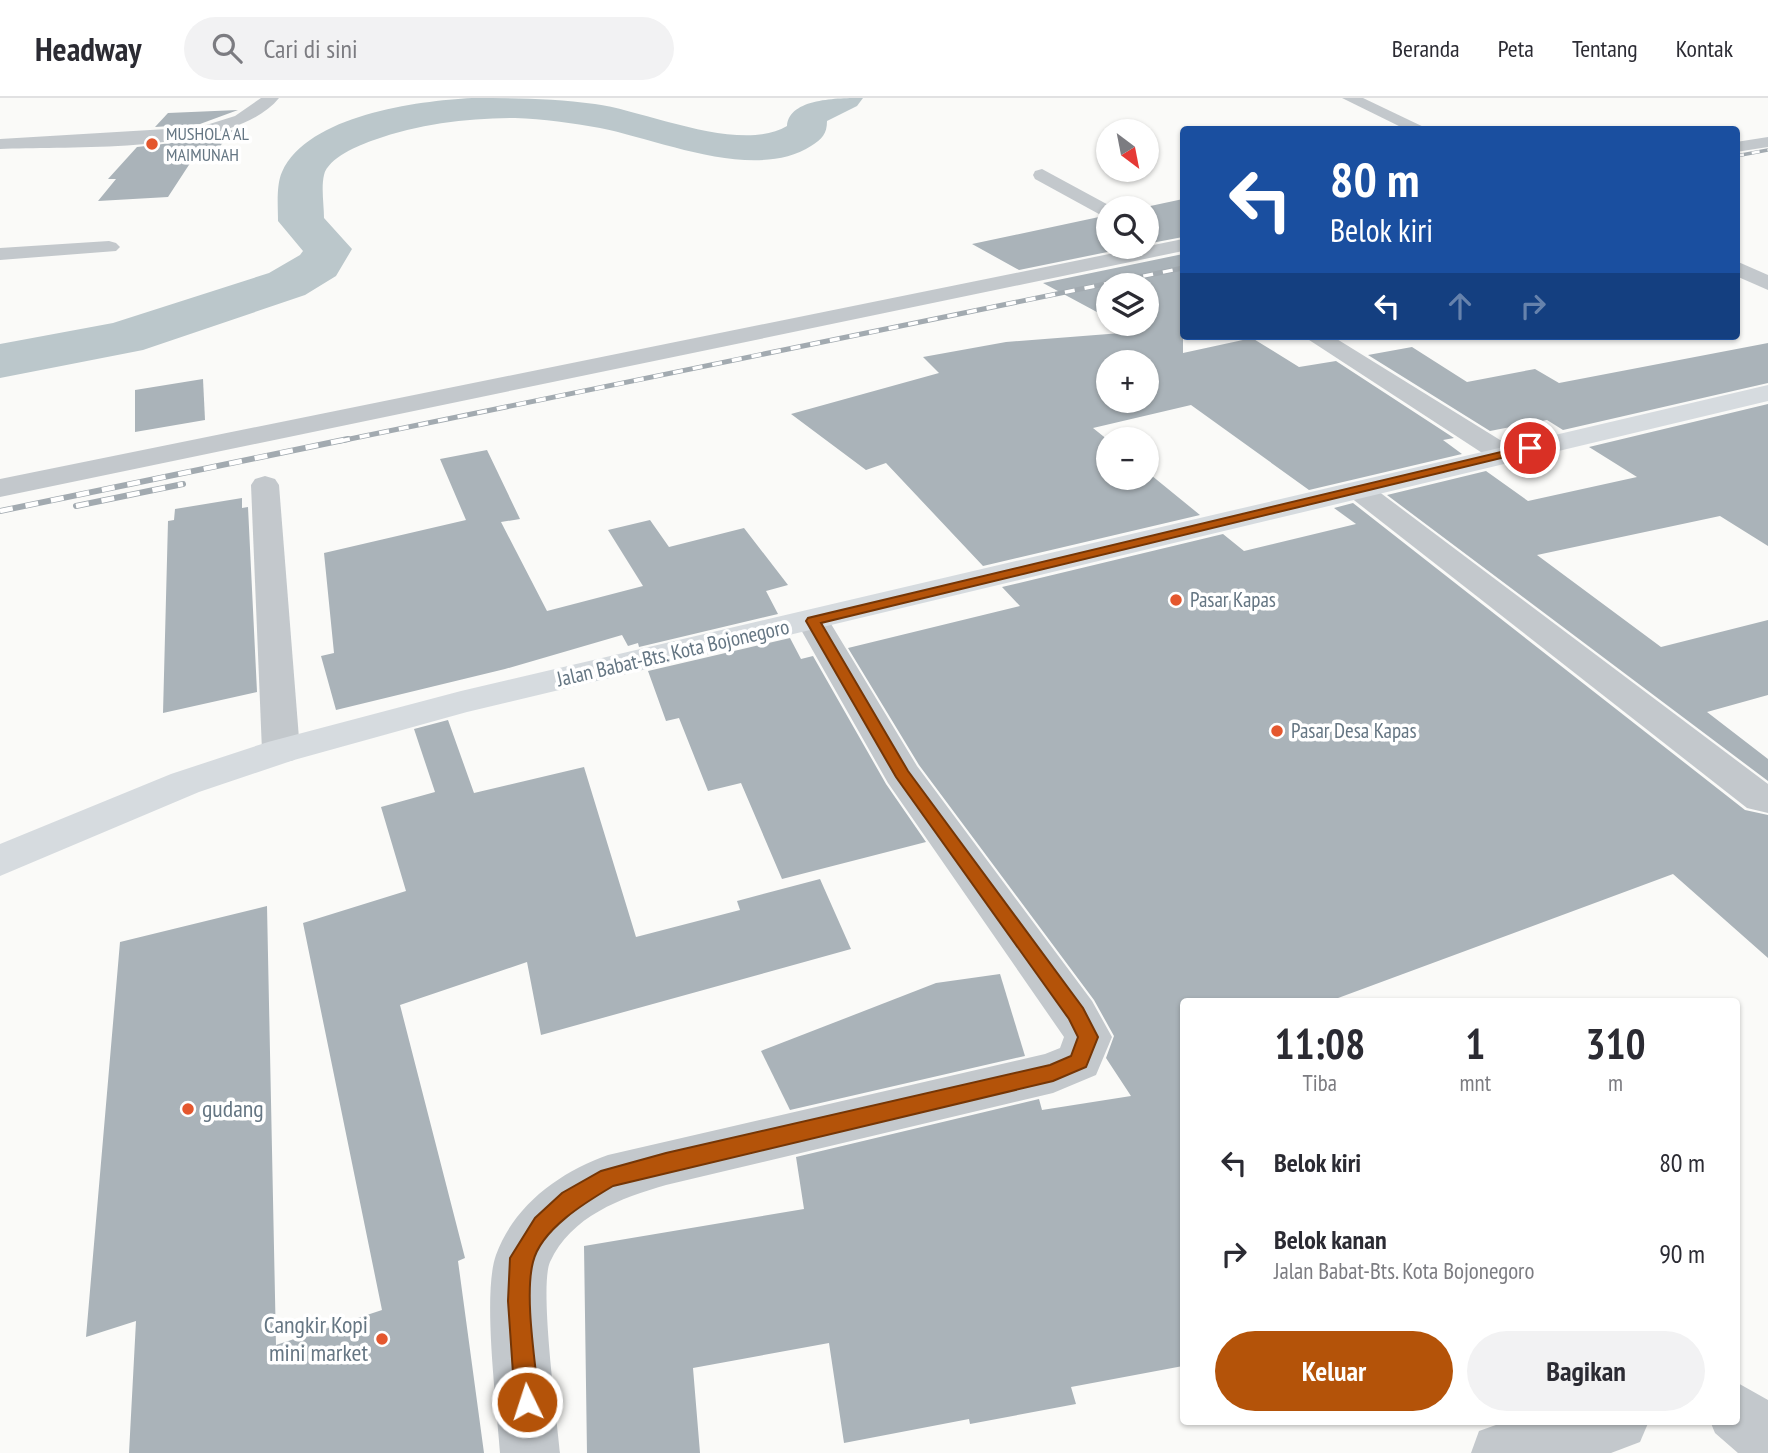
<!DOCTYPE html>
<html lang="id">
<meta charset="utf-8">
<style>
body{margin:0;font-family:"PT Sans Narrow",sans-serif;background:#f2f2f3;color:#2b2b33;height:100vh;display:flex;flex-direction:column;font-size:26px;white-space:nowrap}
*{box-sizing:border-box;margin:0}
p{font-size:23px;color:#7c7c81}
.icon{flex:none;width:38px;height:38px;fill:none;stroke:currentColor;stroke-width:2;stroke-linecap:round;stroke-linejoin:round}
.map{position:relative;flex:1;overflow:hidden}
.panel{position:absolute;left:1180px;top:900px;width:560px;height:427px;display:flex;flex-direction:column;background:#fff;border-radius:7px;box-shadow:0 2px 5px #0004}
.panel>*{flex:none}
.banner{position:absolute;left:1180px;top:28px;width:560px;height:214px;border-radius:7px;box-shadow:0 2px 5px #0004;background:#1a4fa0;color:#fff;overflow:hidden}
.needle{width:46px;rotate:148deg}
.controls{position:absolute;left:1096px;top:21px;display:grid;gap:14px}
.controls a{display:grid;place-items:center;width:63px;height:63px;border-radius:50%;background:#fff;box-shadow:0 2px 5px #0004;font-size:35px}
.pin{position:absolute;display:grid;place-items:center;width:60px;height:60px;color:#fff;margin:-30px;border:4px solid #fff;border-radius:50%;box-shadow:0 2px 7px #0007}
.me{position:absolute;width:77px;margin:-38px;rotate:356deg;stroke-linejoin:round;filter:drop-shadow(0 0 5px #0008)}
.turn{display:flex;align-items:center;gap:24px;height:147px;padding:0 35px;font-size:32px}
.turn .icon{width:91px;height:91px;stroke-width:2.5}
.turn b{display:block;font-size:49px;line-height:60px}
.lanes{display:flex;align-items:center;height:66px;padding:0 35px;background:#0003;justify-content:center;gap:35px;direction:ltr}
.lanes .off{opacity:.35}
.eta{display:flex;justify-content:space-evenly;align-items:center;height:119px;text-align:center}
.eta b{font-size:42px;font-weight:600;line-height:49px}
.action{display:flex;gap:14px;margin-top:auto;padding:14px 35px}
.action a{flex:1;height:80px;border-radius:42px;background:#b45309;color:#fff;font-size:28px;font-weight:600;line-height:80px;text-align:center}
.action a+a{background:#f2f2f3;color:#2b2b33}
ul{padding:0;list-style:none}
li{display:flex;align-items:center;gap:21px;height:91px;padding:0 35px}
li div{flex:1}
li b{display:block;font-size:26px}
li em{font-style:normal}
header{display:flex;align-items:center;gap:42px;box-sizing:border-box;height:98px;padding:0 35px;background:#fff;border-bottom:2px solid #e1e1e2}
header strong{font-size:33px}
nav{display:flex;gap:38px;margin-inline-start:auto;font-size:24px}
.search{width:490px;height:63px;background:#f2f2f3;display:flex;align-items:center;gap:18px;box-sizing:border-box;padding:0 24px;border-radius:38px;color:#7c7c81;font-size:26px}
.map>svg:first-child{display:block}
</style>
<header>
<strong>Headway</strong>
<div class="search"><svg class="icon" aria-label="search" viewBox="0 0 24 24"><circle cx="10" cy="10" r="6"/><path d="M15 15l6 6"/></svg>Cari di sini</div>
<nav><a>Beranda</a><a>Peta</a><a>Tentang</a><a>Kontak</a></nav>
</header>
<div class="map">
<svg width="1768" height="1355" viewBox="0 0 1768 1355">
<rect width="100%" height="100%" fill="#fafaf8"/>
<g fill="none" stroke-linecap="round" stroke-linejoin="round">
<path fill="#bbc7cb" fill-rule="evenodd" d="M 472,0 C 514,0 554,0 595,6 C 647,13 740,56 787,28 C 789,0 838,0 863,0 L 857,8 L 827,23 C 827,36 822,41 811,48 C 754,84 661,42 600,30 C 573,25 543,21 515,20 C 468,20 419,26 374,42 C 359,47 328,60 324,77 C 321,90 324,107 324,120 L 352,151 L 336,178 L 305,197 L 143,252 L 0,280 L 0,246 L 113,225 L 269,175 L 300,157 L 303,153 L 278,123 C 278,109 276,87 282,74 C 308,17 417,3 472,0 Z"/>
</g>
<g fill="#aab3b9" fill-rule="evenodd">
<polygon points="238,12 200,26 155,29 168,15"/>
<polygon points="233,32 217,52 198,53 168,99 98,103 116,81 108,81 137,49 189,43"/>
<polygon points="1183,101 1183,139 1146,146 1146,110 1141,110"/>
<polygon points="1099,119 1108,123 1108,149 1132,149 1019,172 972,146"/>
<path d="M 1183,156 L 1183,255 L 1252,240 L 1299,269 L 1336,263 L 1454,340 L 1443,342 L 1462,356 L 1309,392 L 1191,307 L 1093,330 L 1108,342 L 1108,380 L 1146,380 L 1146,373 L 1200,417 L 983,468 L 886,365 L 866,372 L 791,316 L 939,275 L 923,259 L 1006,244 L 1134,234 L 1119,226 L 1146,226 L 1146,187 L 1108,187 L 1108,220 L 1043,185 ZM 1108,264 L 1146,264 L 1146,303 L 1108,303 Z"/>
<polygon points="1768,245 1768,285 1563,332 1547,322 1490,333 1368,257 1412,249 1467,284 1535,271 1559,285"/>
<polygon points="203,281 205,322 135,334 135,292"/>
<polygon points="1768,306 1768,448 1720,418 1537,457 1661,549 1768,522 1768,597 1707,614 1768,661 1768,683 1387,397 1486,373 1528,403 1637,379 1589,349"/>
<polygon points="487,352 520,421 501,424 547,513 643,488 608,432 650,422 669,449 744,430 788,487 766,493 778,516 639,549 638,545 628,548 622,537 505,571 336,612 321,558 334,555 324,455 466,422 440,361"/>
<polygon points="242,400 242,410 248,409 257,594 163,615 168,423 174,422 175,411"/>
<polygon points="1353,405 1745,712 1768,717 1768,860 1673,776 1330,903 1183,903 1183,1268 1071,1289 1076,1306 970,1326 969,1321 844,1345 829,1245 693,1270 700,1355 587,1355 584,1148 804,1111 796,1059 1039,1001 1042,1012 1131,998 1106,960 1114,938 1094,902 919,667 848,550 1020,508 1002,489 1223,436 1244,453 1356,426 1334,410"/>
<polygon points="790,540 801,561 813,558 886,686 926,744 782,781 741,685 708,693 679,620 666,623 648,573"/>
<polygon points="448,622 474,695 584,669 636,839 740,812 737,803 820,781 851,851 541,937 527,864 400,907 465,1160 458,1163 484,1355 129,1355 136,1223 86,1239 120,844 267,808 276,1247 382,1212 303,825 406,793 381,709 435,694 414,631"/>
<polygon points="1000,876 1025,958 790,1012 761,953 936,885"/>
</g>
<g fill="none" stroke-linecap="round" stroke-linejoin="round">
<g fill="#c3c8cc" fill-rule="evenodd">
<path d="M 261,0 L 279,0 C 233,57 70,48 0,51 L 0,41 L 200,29 L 235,18 Z"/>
<polygon points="1342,0 1363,0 1430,32 1407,32"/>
<polygon points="1768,39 1768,49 1736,54 1736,44"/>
<polygon points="1042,71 1114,110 1108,110 1108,121 1035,81 1033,77 1035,73"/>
<polygon points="1183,141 1183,153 0,399 0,381"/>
<polygon points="109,143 116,145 120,149 116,153 0,162 0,150"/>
<polygon points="1736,163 1768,177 1768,192 1736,178"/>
<polygon points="1303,238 1332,238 1513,350 1517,356 1513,362 1493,362"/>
<polygon points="265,378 275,381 279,387 300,653 294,662 281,665 268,662 262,653 251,387 255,381"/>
<polygon points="1360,384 1370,387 1768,686 1768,715 1747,710 1350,399 1345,393 1350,387"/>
<path d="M 813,513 L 825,516 L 917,668 L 1092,903 L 1112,939 L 1096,977 L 1053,995 L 666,1087 C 621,1100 571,1118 550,1164 C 539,1189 557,1320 560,1355 L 500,1355 C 497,1309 482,1196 496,1157 C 514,1107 560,1074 608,1057 L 1045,956 L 1060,950 L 1064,939 L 888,685 L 796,523 L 801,516 Z"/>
<polygon points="1736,1284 1768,1302 1768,1355 1738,1355 1715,1335 1710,1323 1736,1323"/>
<polygon points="1507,1323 1649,1323 1640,1344 1611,1355 1471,1355 1479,1333"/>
</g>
<polygon fill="#d6dbdf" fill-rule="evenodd" points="1768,287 1768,303 467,614 294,662 199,694 0,778 0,746 171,676 268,644 461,593"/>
<defs>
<polyline id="rail-far2" points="1736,58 1768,52"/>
<polyline id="rail-far1" points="340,343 1183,170"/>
<g id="rail">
<polyline points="76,408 183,386"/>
<polyline points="0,413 348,341"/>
</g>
</defs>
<use href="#rail-far2" stroke="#a2aab0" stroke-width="3.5"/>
<use href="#rail-far1" stroke="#a2aab0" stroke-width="5"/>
<use href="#rail" stroke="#a2aab0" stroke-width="6"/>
<use href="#rail-far2" stroke="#fff" stroke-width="2.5" stroke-dasharray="8" stroke-linecap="butt"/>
<use href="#rail-far1" stroke="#fff" stroke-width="3.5" stroke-dasharray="10" stroke-linecap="butt"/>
<use href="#rail" stroke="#fff" stroke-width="4.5" stroke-dasharray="13" stroke-linecap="butt"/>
</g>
<path fill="#b45309" stroke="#753606" stroke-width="2" d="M 1530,347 L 1535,350 L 1534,352 L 821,525 L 908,673 L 1083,910 L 1098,939 L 1086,969 L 1053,983 L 613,1088 C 586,1104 541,1131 533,1164 C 524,1199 536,1267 539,1304 L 535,1313 L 527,1317 L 518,1313 L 515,1304 L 508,1203 L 510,1160 L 535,1120 L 562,1095 L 601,1073 L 666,1055 L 1050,967 L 1071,958 L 1078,939 L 1069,921 L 896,679 L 806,523 L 808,520 Z"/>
<g fill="#e4572e" stroke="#fff" stroke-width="2.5">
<circle cx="152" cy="46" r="7"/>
<circle cx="1176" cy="502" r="7"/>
<circle cx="1277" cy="633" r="7"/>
<circle cx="188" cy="1011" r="7"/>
<circle cx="382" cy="1241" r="7"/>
</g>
<g text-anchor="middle" stroke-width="7" stroke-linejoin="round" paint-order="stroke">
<g font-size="18" fill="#657683" stroke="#fff" text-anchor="start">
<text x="166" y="42">MUSHOLA AL<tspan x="166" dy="21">MAIMUNAH</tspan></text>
</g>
<g font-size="21" fill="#657683" stroke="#fff" text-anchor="start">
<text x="1190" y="509">Pasar Kapas</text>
<text x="1291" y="640">Pasar Desa Kapas</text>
</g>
<g font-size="21" fill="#657683" stroke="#fff">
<text transform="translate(673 555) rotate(-13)" y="7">Jalan Babat-Bts. Kota Bojonegoro</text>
</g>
<g font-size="24" fill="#657683" stroke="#fff" text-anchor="start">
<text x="202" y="1019">gudang</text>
<text x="368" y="1235" text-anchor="end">Cangkir Kopi<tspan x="368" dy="28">mini market</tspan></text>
</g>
</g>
</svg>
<div class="controls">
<a><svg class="needle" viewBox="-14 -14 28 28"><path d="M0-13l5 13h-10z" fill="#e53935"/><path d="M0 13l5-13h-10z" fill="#7c7c81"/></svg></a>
<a><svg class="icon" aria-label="search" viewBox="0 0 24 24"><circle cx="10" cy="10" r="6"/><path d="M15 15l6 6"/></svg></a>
<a><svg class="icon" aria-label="layers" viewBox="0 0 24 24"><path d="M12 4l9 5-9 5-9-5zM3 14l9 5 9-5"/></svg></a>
<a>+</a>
<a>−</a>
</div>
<div class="pin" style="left:1530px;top:350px;background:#d93025"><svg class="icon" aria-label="arrive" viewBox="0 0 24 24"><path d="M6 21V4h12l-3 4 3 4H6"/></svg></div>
<svg class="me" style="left:527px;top:1304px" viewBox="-20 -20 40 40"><circle r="17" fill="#b45309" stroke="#fff" stroke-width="3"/><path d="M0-11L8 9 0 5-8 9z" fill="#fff"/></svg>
<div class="banner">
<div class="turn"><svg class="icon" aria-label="left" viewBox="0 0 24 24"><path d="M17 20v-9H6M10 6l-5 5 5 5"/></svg><div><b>80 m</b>Belok kiri</div></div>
<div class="lanes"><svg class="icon" aria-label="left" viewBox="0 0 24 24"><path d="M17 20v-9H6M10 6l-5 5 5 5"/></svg><svg class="icon off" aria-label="ahead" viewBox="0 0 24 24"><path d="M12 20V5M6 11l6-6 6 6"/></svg><svg class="icon off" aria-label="right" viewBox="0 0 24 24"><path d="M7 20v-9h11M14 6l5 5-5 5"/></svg></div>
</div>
<section class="panel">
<div class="eta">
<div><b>11:08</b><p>Tiba</p></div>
<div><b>1</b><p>mnt</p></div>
<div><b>310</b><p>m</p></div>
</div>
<ul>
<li><svg class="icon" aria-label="left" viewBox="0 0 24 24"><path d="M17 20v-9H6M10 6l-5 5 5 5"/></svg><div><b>Belok kiri</b></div><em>80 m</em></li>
<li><svg class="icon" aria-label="right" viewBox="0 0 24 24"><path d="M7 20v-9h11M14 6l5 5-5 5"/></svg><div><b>Belok kanan</b><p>Jalan Babat-Bts. Kota Bojonegoro</p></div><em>90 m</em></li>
</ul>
<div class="action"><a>Keluar</a><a>Bagikan</a></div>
</section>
</div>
